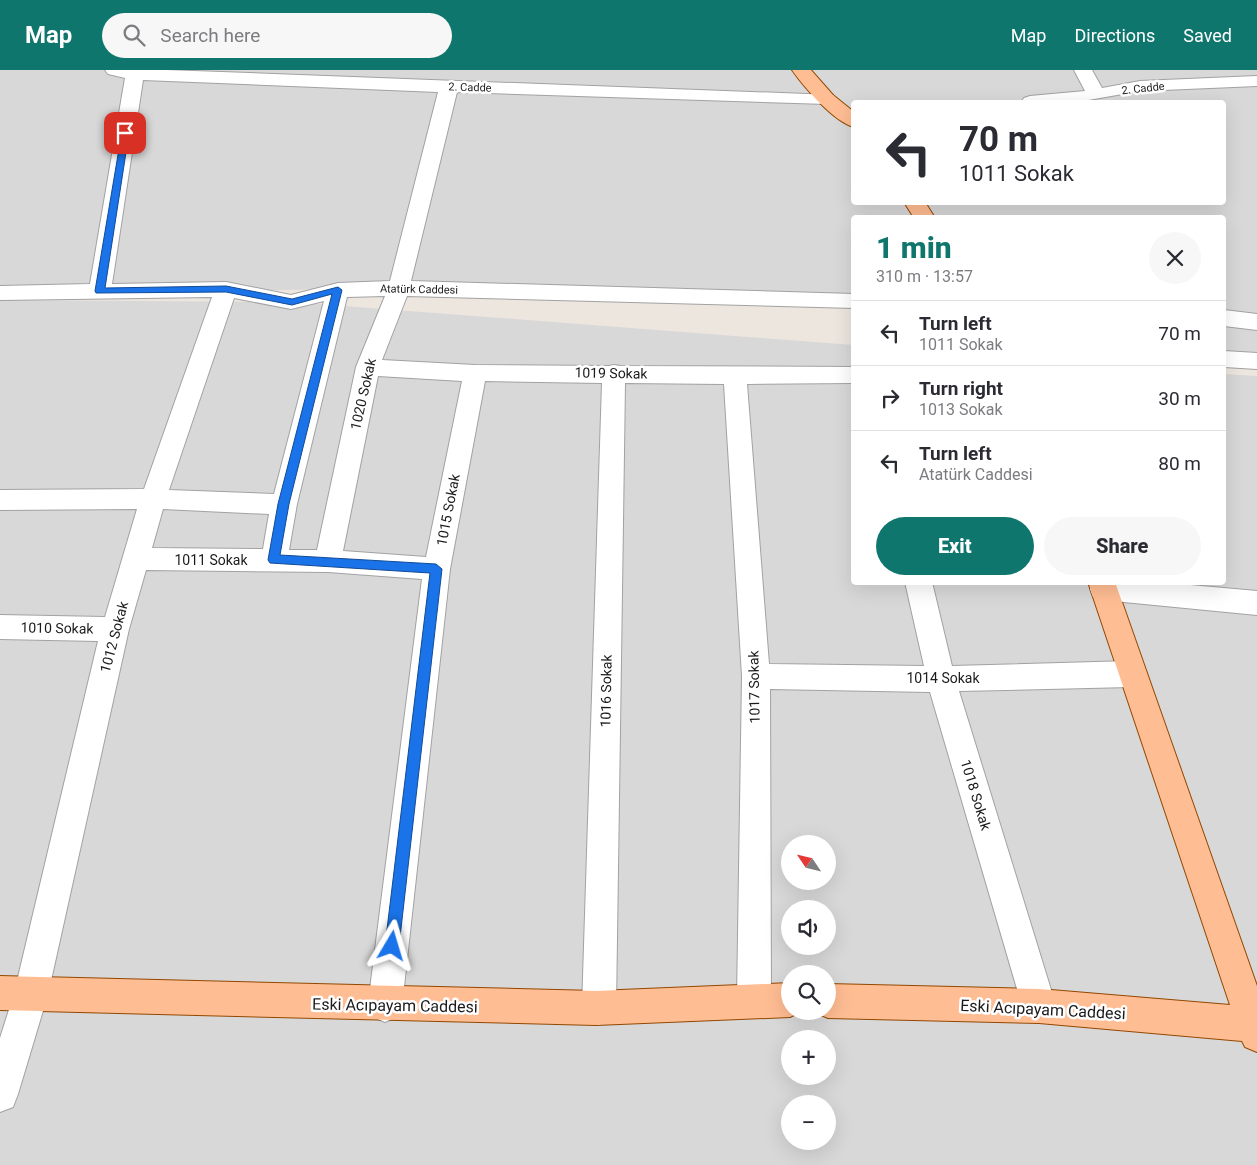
<!DOCTYPE html>
<meta charset="utf-8">
<style>
body{margin:0;font-family:Roboto,sans-serif;background:#f7f7f7;color:#2b2b33;height:100vh;display:flex;flex-direction:column;font-size:19px;white-space:nowrap}
*{box-sizing:border-box;margin:0}
p{font-size:16px;color:#7c7c81}
.icon{flex:none;width:28px;height:28px;fill:none;stroke:currentColor;stroke-width:2;stroke-linecap:round;stroke-linejoin:round}
.map{position:relative;flex:1;overflow:hidden}
.side{position:absolute;left:851px;top:145px;width:375px;height:370px;display:flex;flex-direction:column;background:#fff;border-radius:5px;box-shadow:0 5px 20px #0002}
.side>*{flex:none}
.guide{position:absolute;left:851px;top:30px;width:375px;height:105px;border-radius:5px;box-shadow:0 5px 20px #0002;background:#fff;color:#2b2b33;overflow:hidden}
.needle{width:32px;rotate:305deg}
.controls{position:absolute;left:781px;top:765px;display:grid;gap:10px}
.controls a{display:grid;place-items:center;width:55px;height:55px;border-radius:50%;background:#fff;box-shadow:0 5px 20px #0002;font-size:25px}
.pin{position:absolute;display:grid;place-items:center;width:42px;height:42px;color:#fff;margin:-21px;border-radius:10px;box-shadow:0 2px 8px #0006}
.me{position:absolute;width:55px;margin:-28px;rotate:7deg;stroke-linejoin:round;filter:drop-shadow(0 0 4px #0008)}
.turn{display:flex;align-items:center;gap:18px;height:105px;padding:0 25px;font-size:22px}
.turn .icon{width:65px;height:65px;stroke-width:2.5}
.turn b{display:block;font-size:35px;line-height:42px}
.round{display:grid;place-items:center;flex:none;width:52px;height:52px;border-radius:26px;background:#f7f7f7}
.headline{display:flex;align-items:center;justify-content:space-between;height:85px;padding:0 25px}
h1{font-size:30px;font-weight:800;line-height:38px;color:#0f766e}
.button{display:flex;gap:10px;margin-top:auto;padding:10px 25px}
.button a{flex:1;height:58px;border-radius:30px;background:#0f766e;color:#fff;font-size:20px;font-weight:800;line-height:58px;text-align:center}
.button a+a{background:#f7f7f7;color:#2b2b33}
ul{padding:0;list-style:none}
li{display:flex;align-items:center;gap:15px;height:65px;padding:0 25px;border-top:1px solid #e1e1e2}
li div{flex:1}
li b{display:block;font-size:19px}
li em{font-style:normal}
header{display:flex;align-items:center;gap:30px;box-sizing:border-box;height:70px;padding:0 25px;background:#0f766e;color:#fff}
header strong{font-size:24px}
nav{display:flex;gap:28px;margin-inline-start:auto;font-size:18px}
.search{width:350px;height:45px;background:#f7f7f7;display:flex;align-items:center;gap:12px;box-sizing:border-box;padding:0 18px;border-radius:28px;color:#7c7c81;font-size:19px}
.map>svg:first-child{display:block}
</style>
<header>
<strong>Map</strong>
<div class="search"><svg class="icon" aria-label="search" viewBox="0 0 24 24"><circle cx="10" cy="10" r="6"/><path d="M15 15l6 6"/></svg>Search here</div>
<nav><a>Map</a><a>Directions</a><a>Saved</a></nav>
</header>
<div class="map">
<svg width="1257" height="1095" viewBox="0 0 1257 1095">
<rect width="100%" height="100%" fill="#ede6df"/>
<g fill="#d9d8d8" fill-rule="evenodd">
<path d="M 0,0 L 1257,0 L 1257,291 L 1224,289 L 1224,148 L 854,148 L 854,236 L 399,218 L 0,225 ZM 854,32 L 1224,32 L 1224,132 L 854,132 Z"/>
<path d="M 0,230 L 291,232 L 854,275 L 854,512 L 1224,512 L 1224,304 L 1257,306 L 1257,1095 L 0,1095 ZM 790,774 L 828,774 L 828,811 L 790,811 ZM 790,839 L 828,839 L 828,876 L 790,876 ZM 790,904 L 828,904 L 828,941 L 790,941 ZM 790,969 L 828,969 L 828,1006 L 790,1006 ZM 790,1034 L 828,1034 L 828,1071 L 790,1071 Z"/>
</g>
<g fill="none" stroke-linecap="round" stroke-linejoin="round">
<defs>
<g id="minor">
<path d="M 105,0 L 166,0 L 833,25 L 836,29 L 833,33 L 827,34 L 457,22 L 411,211 L 854,224 L 854,238 L 407,226 L 382,290 L 475,295 L 609,296 L 614,295 L 620,296 L 854,297 L 854,313 L 747,314 L 769,594 L 924,596 L 905,512 L 932,512 L 952,596 L 1131,591 L 1141,595 L 1145,604 L 1141,613 L 1131,617 L 959,621 L 1056,936 L 1051,948 L 1039,953 L 1027,948 L 1022,936 L 930,622 L 770,619 L 771,929 L 766,941 L 754,946 L 742,941 L 737,929 L 742,606 L 724,314 L 625,313 L 616,938 L 611,950 L 599,955 L 587,950 L 582,938 L 602,313 L 485,311 L 450,499 L 402,935 L 397,947 L 385,952 L 373,947 L 368,935 L 422,509 L 328,502 L 146,500 L 129,559 L 48,924 L 18,1024 L 13,1037 L 0,1042 L 0,968 L 14,924 L 98,571 L 0,569 L 0,545 L 105,547 L 137,439 L 0,440 L 0,420 L 144,419 L 212,227 L 0,230 L 0,216 L 90,214 L 125,8 L 108,4 ZM 143,10 L 438,22 L 390,211 L 338,213 L 291,225 L 226,212 L 112,214 ZM 385,226 L 356,297 L 317,480 L 289,480 L 297,434 L 347,227 ZM 234,228 L 291,239 L 324,231 L 274,424 L 169,420 ZM 378,306 L 462,311 L 426,487 L 343,481 ZM 163,439 L 269,444 L 263,479 L 152,478 Z"/>
<polygon points="1074,0 1092,0 1102,18 1140,11 1257,6 1257,16 1140,21 1077,32 1021,32 1024,28 1030,26 1085,21"/>
<polygon points="1224,240 1257,244 1257,260 1224,256"/>
<polygon points="1224,281 1257,283 1257,299 1224,297"/>
<polygon points="1093,512 1157,512 1257,521 1257,545 1103,530 1093,527 1090,519"/>
</g>
<g id="major">
<path d="M 792,0 L 811,0 L 833,25 L 854,42 L 854,57 C 834,52 804,17 792,0 Z"/>
<polygon points="904,132 925,132 935,148 914,148"/>
<polygon points="1088,512 1115,512 1257,916 1257,982 1245,977 1242,971 1039,953 828,948 816,943 815,941 828,941 828,914 1039,919 1230,935"/>
<polygon points="0,906 596,921 790,913 790,941 802,941 790,947 596,955 0,940"/>
</g>
</defs>
<use href="#minor" stroke="#a2a2a2" stroke-width="2"/>
<use href="#major" stroke="#924800" stroke-width="2"/>
<use href="#minor" fill="#fff" fill-rule="evenodd"/>
<use href="#major" fill="#ffbd93" fill-rule="evenodd"/>
</g>
<polygon fill="#1a73e8" stroke="#114b97" points="122,61 129,63 105,218 226,216 292,229 338,217 342,220 289,434 280,485 436,494 442,499 399,876 397,880 392,883 387,880 385,876 430,503 270,493 268,490 278,434 332,224 292,235 226,222 96,223 95,221"/>
<g text-anchor="middle" stroke-width="5" stroke-linejoin="round" paint-order="stroke">
<g font-size="11" fill="#1b1b1b" stroke="#fff">
<text transform="translate(470 17) rotate(2)" y="4">2. Cadde</text>
<text transform="translate(1143 18) rotate(-6)" y="4">2. Cadde</text>
<text transform="translate(419 219) rotate(1)" y="4">Atatürk Caddesi</text>
</g>
<g font-size="14" fill="#1b1b1b" stroke="#fff">
<text transform="translate(611 303) rotate(1)" y="5">1019 Sokak</text>
<text transform="translate(363 324) rotate(-77)" y="5">1020 Sokak</text>
<text transform="translate(448 440) rotate(-79)" y="5">1015 Sokak</text>
<text x="211" y="495">1011 Sokak</text>
<text transform="translate(57 558) rotate(1)" y="5">1010 Sokak</text>
<text transform="translate(114 567) rotate(-75)" y="5">1012 Sokak</text>
<text x="943" y="613">1014 Sokak</text>
<text transform="translate(754 617) rotate(-91)" y="5">1017 Sokak</text>
<text transform="translate(606 621) rotate(-89)" y="5">1016 Sokak</text>
<text transform="translate(976 725) rotate(73)" y="5">1018 Sokak</text>
</g>
<g font-size="16" fill="#1b1b1b" stroke="#fff">
<text transform="translate(395 935) rotate(1)" y="6">Eski Acıpayam Caddesi</text>
<text transform="translate(1043 939) rotate(3)" y="6">Eski Acıpayam Caddesi</text>
</g>
</g>
</svg>
<div class="controls">
<a><svg class="needle" viewBox="-14 -14 28 28"><path d="M0-13l5 13h-10z" fill="#e53935"/><path d="M0 13l5-13h-10z" fill="#7c7c81"/></svg></a>
<a><svg class="icon" aria-label="sound" viewBox="0 0 24 24"><path d="M4 9h4l5-4v14l-5-4H4zM17 9q2 3 0 6"/></svg></a>
<a><svg class="icon" aria-label="search" viewBox="0 0 24 24"><circle cx="10" cy="10" r="6"/><path d="M15 15l6 6"/></svg></a>
<a>+</a>
<a>−</a>
</div>
<div class="pin" style="left:125px;top:63px;background:#d93025"><svg class="icon" aria-label="arrive" viewBox="0 0 24 24"><path d="M6 21V4h12l-3 4 3 4H6"/></svg></div>
<svg class="me" style="left:392px;top:876px" viewBox="-20 -20 40 40"><path d="M0-17L14 15 0 8-14 15z" fill="#1a73e8" stroke="#fff" stroke-width="4"/></svg>
<div class="guide">
<div class="turn"><svg class="icon" aria-label="left" viewBox="0 0 24 24"><path d="M17 20v-9H6M10 6l-5 5 5 5"/></svg><div><b>70 m</b>1011 Sokak</div></div>
</div>
<section class="side">
<div class="headline"><div><h1>1 min</h1><p>310 m · 13:57</p></div><a class="round"><svg class="icon" aria-label="close" viewBox="0 0 24 24"><path d="M6 6l12 12M18 6L6 18"/></svg></a></div>
<ul>
<li><svg class="icon" aria-label="left" viewBox="0 0 24 24"><path d="M17 20v-9H6M10 6l-5 5 5 5"/></svg><div><b>Turn left</b><p>1011 Sokak</p></div><em>70 m</em></li>
<li><svg class="icon" aria-label="right" viewBox="0 0 24 24"><path d="M7 20v-9h11M14 6l5 5-5 5"/></svg><div><b>Turn right</b><p>1013 Sokak</p></div><em>30 m</em></li>
<li><svg class="icon" aria-label="left" viewBox="0 0 24 24"><path d="M17 20v-9H6M10 6l-5 5 5 5"/></svg><div><b>Turn left</b><p>Atatürk Caddesi</p></div><em>80 m</em></li>
</ul>
<div class="button"><a>Exit</a><a>Share</a></div>
</section>
</div>
